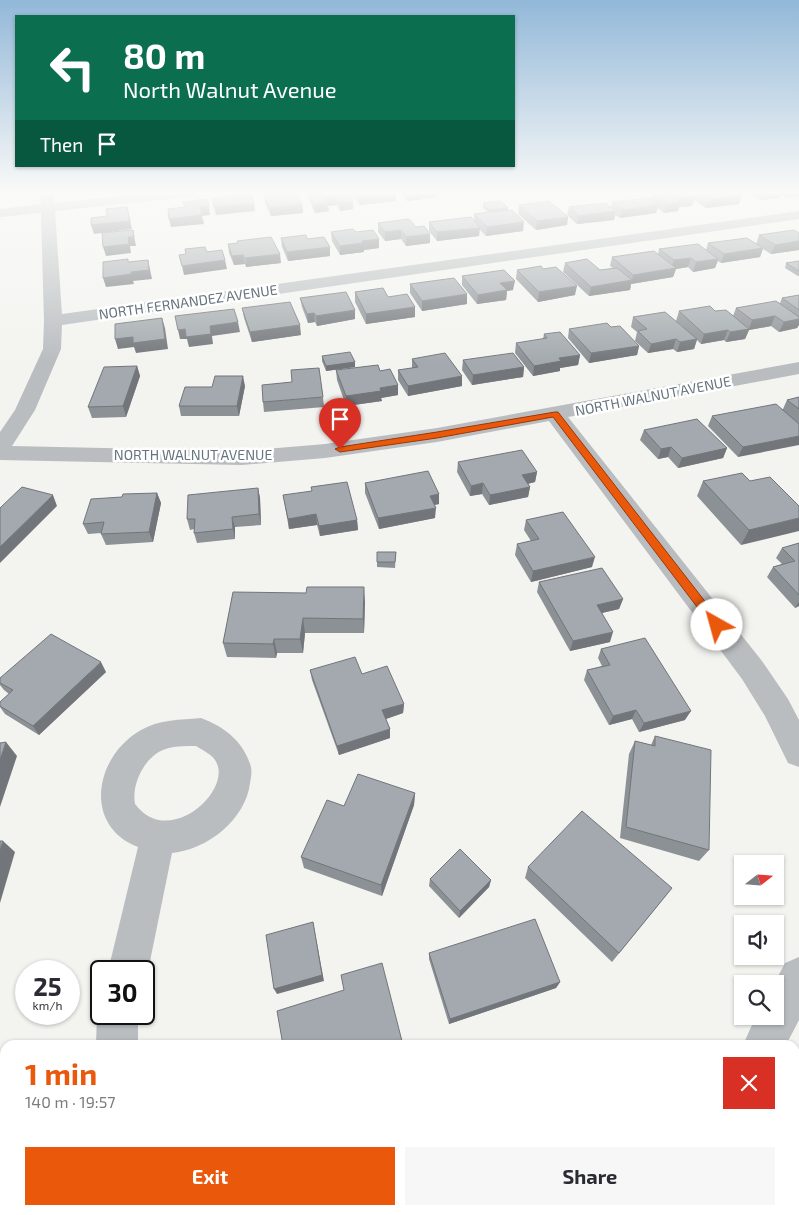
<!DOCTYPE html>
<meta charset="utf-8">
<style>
body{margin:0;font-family:"Exo 2",sans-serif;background:#f7f7f7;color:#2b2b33;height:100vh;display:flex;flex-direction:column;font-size:19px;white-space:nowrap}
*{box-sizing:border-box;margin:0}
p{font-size:16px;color:#7c7c81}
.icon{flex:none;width:28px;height:28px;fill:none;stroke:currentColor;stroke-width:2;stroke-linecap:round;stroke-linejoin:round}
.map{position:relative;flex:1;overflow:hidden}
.details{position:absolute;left:0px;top:1040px;width:800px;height:175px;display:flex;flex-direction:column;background:#fff;border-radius:15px 15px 0 0;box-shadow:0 1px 4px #0004}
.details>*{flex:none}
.guide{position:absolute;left:15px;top:15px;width:500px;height:152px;border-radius:0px;box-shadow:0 1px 4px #0004;background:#0b6e4f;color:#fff;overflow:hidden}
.needle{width:32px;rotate:73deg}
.buttons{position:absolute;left:734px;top:855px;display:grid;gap:10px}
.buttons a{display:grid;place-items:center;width:50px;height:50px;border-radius:0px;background:#fff;box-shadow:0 1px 4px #0004;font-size:25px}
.speed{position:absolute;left:15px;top:960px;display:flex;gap:10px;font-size:25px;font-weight:700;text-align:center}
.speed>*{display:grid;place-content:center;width:65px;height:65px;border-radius:50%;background:#fff;box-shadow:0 1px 4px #0004;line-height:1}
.speed small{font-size:12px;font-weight:400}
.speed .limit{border:2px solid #111;border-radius:8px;background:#fff;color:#111}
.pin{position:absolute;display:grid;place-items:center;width:42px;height:42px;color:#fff;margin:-51px -21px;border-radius:50% 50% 50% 0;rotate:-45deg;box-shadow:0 0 5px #0007}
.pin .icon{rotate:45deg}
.me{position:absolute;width:55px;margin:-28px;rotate:322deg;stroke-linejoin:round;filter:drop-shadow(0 0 4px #0008)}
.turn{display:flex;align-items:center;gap:18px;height:105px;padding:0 25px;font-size:22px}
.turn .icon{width:65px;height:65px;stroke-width:2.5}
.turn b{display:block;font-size:35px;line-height:42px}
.then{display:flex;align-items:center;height:48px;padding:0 25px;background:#0003;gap:10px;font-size:19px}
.round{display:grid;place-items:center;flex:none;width:52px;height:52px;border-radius:0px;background:#f7f7f7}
.head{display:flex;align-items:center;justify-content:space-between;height:85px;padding:0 25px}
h1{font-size:30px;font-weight:700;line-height:38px;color:#ea580c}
.button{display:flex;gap:10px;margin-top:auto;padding:10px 25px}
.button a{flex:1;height:58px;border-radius:0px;background:#ea580c;color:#fff;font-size:20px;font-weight:700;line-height:58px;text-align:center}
.button a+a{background:#f7f7f7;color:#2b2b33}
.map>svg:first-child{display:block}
</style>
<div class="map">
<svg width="799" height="1215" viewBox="0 0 799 1215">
<rect width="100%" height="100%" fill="#f3f3f0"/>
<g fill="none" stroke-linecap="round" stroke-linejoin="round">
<g fill="#b9bdc0" fill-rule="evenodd">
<polygon points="40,193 54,193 54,203 148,193 195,193 188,197 55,211 62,314 799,211 799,219 62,325 61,349 35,410 12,446 242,451 325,444 437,428 799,362 799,374 568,417 762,661 788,699 799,720 799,767 788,763 765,716 742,679 549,421 437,442 325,458 242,465 0,460 0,432 15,410 43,349 44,321 41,213 0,217 0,209 41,204"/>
<path d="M 201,718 C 225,727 244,742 251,767 C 252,772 251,778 250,783 C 246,819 207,850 172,853 L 148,971 L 144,981 L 144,971 L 108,971 L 138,847 C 82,825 95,756 141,730 C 160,719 180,720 201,718 ZM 196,746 C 202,750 211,754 215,760 C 235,789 169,850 135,804 C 131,783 146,753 169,748 C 177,746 187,746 196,746 Z"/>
<polygon points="799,957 799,1020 786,1045 743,1045 756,1016 775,1016 774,984 785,963"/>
<polygon points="101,1005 101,1014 138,1014 138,1045 96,1045 97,1014"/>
<rect x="87" y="1210" width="48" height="5"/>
<polygon points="446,1210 504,1210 502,1215 444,1215"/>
</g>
</g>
<g fill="#8c9196">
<polygon points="306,193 348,193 353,201 353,209 340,211 337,205 328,206 329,211 315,213"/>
<polygon points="351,193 396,193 396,201 360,205"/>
<polygon points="401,193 438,193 437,197 407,201"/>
<polygon points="696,193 739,193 742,195 739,204 706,208 694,200"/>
<polygon points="748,193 799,193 799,196 786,198 781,195 780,198 760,200"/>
<polygon points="264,194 302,204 303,213 271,216 265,203"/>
<polygon points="652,194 695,197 692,206 679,207 678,211 664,213 658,208 656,213 620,218 615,215 614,220 577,224 567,215 569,207 611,207 612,202 650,199"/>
<polygon points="483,203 507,210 523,231 486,236 479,229 479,236 437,241 429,231 429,222 474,221 474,214 487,212 483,208"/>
<polygon points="519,205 568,217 567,225 536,230 518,214"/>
<polygon points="378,223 416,227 430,234 430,243 406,246 401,239 385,241 378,232"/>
<polygon points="331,232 356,232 379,248 364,250 364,252 340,255 332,241"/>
<polygon points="799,233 799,250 771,254 763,249 760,257 721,263 718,261 715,268 693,272 688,267 676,269 673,277 631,284 630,290 589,296 563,272 565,263 600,270 613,268 610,266 612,257 658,254 659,249 706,250 708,243 756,244 759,235"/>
<polygon points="281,238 307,239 330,256 288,261 282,247"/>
<polygon points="228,244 281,263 246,267 245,264 234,265 229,253"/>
<polygon points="799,261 799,276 798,276 785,268 786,263"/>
<polygon points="517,270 575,295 538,302 516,279"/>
<polygon points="462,276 513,290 507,291 506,300 477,304 462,285"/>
<polygon points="410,284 467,304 422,311 410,293"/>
<polygon points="355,292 388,297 415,307 415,317 366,324 355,302"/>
<polygon points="799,295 799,325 797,328 779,332 771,326 749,330 745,339 726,342 724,340 701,344 697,340 694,349 677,352 673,349 648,353 635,341 637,332 631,327 633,317 684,328 676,321 679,311 715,311 733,316 736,308 780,303 782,298"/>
<polygon points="300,298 355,319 317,326 315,322 308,323 302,307"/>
<polygon points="242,308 301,335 252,342 244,318"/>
<polygon points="611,327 639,346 637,355 589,363 568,338 569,329"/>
<polygon points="544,334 580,355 578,365 560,368 560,371 533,376 515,353 516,343 543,339"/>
<polygon points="322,356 355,362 355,367 326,371 322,361"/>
<polygon points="412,359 462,386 408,396 398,380 398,370 412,368"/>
<polygon points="463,360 524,367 523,377 472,385 462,370"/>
<polygon points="137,366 140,376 126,417 92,418 88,407"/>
<polygon points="336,370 380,371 398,385 398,395 381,398 382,401 346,406 337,380"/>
<polygon points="245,386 239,416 181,416 179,406"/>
<polygon points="323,397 324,407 264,412 263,402"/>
<polygon points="799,397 799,424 738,457 708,426 712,416 783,409 787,400"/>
<polygon points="644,430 727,448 723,458 678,468 668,457 658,459 640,440"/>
<polygon points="458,462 537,472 535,482 528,484 530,487 528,497 489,505 482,494 470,496 457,472"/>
<polygon points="703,481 750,481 799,506 741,545 697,496"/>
<polygon points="365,483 439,494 439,504 434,505 435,518 379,529 365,493"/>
<polygon points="258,488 260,498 261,525 235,527 235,539 197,543 194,533 194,529 190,530 187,519"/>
<polygon points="157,493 161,503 153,542 106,545 101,534 101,533 88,534 83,524 122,497"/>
<polygon points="283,495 357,520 358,530 320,536 317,525 289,529"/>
<polygon points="526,520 592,567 531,582 515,555 517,544 531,541 524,530"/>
<polygon points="799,543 799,606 795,608 767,577 773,567 782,564 776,558 782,548"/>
<polygon points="396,552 395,568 377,567 377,562"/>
<polygon points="539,582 623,599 619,609 602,613 610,642 570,651 537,592"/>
<polygon points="233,592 365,602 364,633 305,633 303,653 277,653 276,658 227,657 223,643"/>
<polygon points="601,649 685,720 639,732 632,719 609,725 584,680 587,670 602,666 598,658"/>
<polygon points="310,670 362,674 404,704 403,713 386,719 390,729 390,738 339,755 312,680"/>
<polygon points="106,672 39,735 5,714 0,707 0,702 9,694 4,690 0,685 0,678"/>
<polygon points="655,736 709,850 699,861 620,838 629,754 635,741 651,745"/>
<polygon points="415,793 414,805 382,896 304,868 301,857 344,806"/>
<polygon points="528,867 672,888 612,962 525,878"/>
<polygon points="430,879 491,880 489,887 459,918 429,886"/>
<polygon points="429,953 560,982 556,988 449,1024 429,959"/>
</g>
<g fill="#72767a">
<polygon points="389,193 396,193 396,201 360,205 359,197"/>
<polygon points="407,193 438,193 437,197 407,201"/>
<polygon points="763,193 781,193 780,198 760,200"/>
<polygon points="788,193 799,193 799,196 786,198"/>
<polygon points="742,195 739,204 706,208 709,200"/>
<polygon points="336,196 337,205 328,206 329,211 315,213 314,204 325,198"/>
<polygon points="695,197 692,206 679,207 678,211 664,213 666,204 676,199"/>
<polygon points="353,201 353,209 340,211 339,202"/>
<polygon points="254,203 255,211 216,215 214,207"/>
<polygon points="302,204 303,213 271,216 270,208"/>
<polygon points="658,205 656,213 620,218 622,210"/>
<polygon points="209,206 210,215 202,216 204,224 171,227 169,219 200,207"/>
<polygon points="127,207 132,229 94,234 91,225"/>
<polygon points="508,208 507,212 488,214 489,210"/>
<polygon points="616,211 614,220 577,224 579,216"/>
<polygon points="568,217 567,225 536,230 537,221"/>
<polygon points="524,222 523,231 486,236 487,227"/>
<polygon points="480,228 479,236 437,241 437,232"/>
<polygon points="133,230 136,246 130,246 131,253 106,256 103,247 128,237"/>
<polygon points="401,230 401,239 385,241 385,232"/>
<polygon points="430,234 430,243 406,246 406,237"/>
<polygon points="379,239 379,248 364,250 364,252 340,255 340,246 362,241"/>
<polygon points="799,241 799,250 771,254 775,245"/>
<polygon points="330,247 330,256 288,261 287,252"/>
<polygon points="763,248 760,257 721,263 724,254"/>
<polygon points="280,254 281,263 246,267 245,258"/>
<polygon points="243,255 245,264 234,265 232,256"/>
<polygon points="691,258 688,267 676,269 673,277 631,284 630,290 589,296 591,287 632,280 633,275 671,269 674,260"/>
<polygon points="718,259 715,268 693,272 696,262"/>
<polygon points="148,260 152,279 133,281 134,284 106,287 103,278 131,272"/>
<polygon points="225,260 227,269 184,275 182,266"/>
<polygon points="515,281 513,290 507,291 506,300 477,304 478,295 500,283"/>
<polygon points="577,286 575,295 538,302 539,292"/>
<polygon points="467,294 467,304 422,311 422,301"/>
<polygon points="415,307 415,317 366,324 366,314"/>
<polygon points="355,310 355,319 317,326 316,316"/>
<polygon points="314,313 315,322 308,323 307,314"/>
<polygon points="775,316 771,326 749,330 745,339 726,342 730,332 749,329 752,320"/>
<polygon points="162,318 165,328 168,349 136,353 134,347 118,349 115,339"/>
<polygon points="799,319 799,325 797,328 779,332 784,322"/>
<polygon points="238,322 240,332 212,336 213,344 189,347 187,339 180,339 178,330"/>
<polygon points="300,325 301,335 252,342 250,332"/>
<polygon points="728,330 724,340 701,344 704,334"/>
<polygon points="676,339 673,349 648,353 651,344"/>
<polygon points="697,339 694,349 677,352 680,342"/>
<polygon points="639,346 637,355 589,363 591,353"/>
<polygon points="580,355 578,365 560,368 560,371 533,376 534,366 559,358"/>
<polygon points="355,362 355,367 326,371 326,366"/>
<polygon points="137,366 140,376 126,417 123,406"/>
<polygon points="524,367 523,377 472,385 473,375"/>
<polygon points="243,376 245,386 239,416 237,406"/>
<polygon points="462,376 462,386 408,396 408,386"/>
<polygon points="398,385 398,395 381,398 382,401 346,406 346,396 380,388"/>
<polygon points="799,436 799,445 738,457 743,447"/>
<polygon points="671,447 668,457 658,459 661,449"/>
<polygon points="727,448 723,458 678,468 682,458"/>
<polygon points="537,472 535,482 521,485 522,475"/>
<polygon points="483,483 482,494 470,496 471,486"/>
<polygon points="530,487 528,497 489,505 490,495"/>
<polygon points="258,488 260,498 261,525 259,514"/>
<polygon points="157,493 161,503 153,542 149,532"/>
<polygon points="439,494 439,504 429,506 430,496"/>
<polygon points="53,495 57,506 0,563 0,547"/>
<polygon points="436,508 435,518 379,529 378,518"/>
<polygon points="316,514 317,525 289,529 288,519"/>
<polygon points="232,517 235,527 235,539 233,529"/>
<polygon points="799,518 799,531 741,545 749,530"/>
<polygon points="357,520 358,530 320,536 319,526"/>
<polygon points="595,557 592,567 531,582 533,571"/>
<polygon points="364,587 365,602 364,633 363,619"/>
<polygon points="623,599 619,609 593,615 597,605"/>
<polygon points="799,602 799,606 795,608"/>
<polygon points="303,618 305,633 303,653 300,639"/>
<polygon points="613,632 610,642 570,651 573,641"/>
<polygon points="274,639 277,653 276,658 273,644"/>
<polygon points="101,662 106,672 39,735 33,726"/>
<polygon points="404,704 403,713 383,720 382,710"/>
<polygon points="636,710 632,719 609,725 613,716"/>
<polygon points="691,711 685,720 639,732 644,723"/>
<polygon points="390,729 390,738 339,755 337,746"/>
<polygon points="6,742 17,756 0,807 0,760"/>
<polygon points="415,793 414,805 382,896 381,885"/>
<polygon points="3,841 15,852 0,903 0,851"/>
<polygon points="491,880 489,887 459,918 460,911"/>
<polygon points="313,922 324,981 277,994 274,989"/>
<polygon points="560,982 556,988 449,1024 450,1019"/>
</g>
<g fill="#a3a9ae" stroke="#72767a">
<polygon points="269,193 296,193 302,204 270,208 264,194"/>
<polygon points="309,193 348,193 353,201 339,202 336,196 325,198 328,203 314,204"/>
<polygon points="357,193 389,193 359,197"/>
<polygon points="658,193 689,193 695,197 676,199 680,202 666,204 652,194"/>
<polygon points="698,193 738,193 742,195 709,200"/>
<polygon points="251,194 254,203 214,207 212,198"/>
<polygon points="648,198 658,205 622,210 612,202"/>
<polygon points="207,199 209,206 200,207 202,215 169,219 168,209 185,207 183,202"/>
<polygon points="501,201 508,208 489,210 483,203"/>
<polygon points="549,201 568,217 537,221 519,205"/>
<polygon points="605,203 616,211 579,216 569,207"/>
<polygon points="127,207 130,221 91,225 91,218 107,216 106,209"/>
<polygon points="512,210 524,222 487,227 474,214"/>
<polygon points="471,217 480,228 437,232 429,222"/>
<polygon points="409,219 416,227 424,226 430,234 406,237 401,230 385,232 378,223"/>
<polygon points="353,229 356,232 373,230 379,239 362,241 363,243 340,246 331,232"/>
<polygon points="133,230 134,237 128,237 129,244 103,247 102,233"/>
<polygon points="794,230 799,233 799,241 775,245 759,235"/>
<polygon points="306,235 307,239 324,237 330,247 287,252 281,238"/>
<polygon points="271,237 280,254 245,258 243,255 232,256 228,244 238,243 237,241"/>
<polygon points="747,238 763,248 724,254 708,243"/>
<polygon points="698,244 718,259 696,262 691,258 674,260 659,249"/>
<polygon points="205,247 207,252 222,250 225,260 182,266 179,255 186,254 185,249"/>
<polygon points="654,251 676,268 633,275 612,257"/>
<polygon points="128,259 128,262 148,260 149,270 131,272 131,274 103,278 103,262"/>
<polygon points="587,259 600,270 617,268 632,280 591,287 565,263"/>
<polygon points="799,261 799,271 786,263"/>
<polygon points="541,266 543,269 556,267 577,286 539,292 517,270"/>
<polygon points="504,270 515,281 500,283 507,290 478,295 462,276"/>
<polygon points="454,278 467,294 422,301 410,284"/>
<polygon points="383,288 388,297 407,294 415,307 366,314 355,292"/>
<polygon points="346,292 355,310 316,316 314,313 307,314 300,298"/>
<polygon points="799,295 799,310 782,298"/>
<polygon points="776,301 799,317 799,319 784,322 775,316 752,320 736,308"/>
<polygon points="290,302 300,325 250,332 242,308"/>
<polygon points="710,306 715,311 726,310 749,329 730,332 728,330 704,334 679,311"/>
<polygon points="234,309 238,322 210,326 211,334 186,337 185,329 178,330 175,316"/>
<polygon points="665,312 697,339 680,342 676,339 651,344 638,331 647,329 633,317"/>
<polygon points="162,318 165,339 133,343 133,337 115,339 115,324"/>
<polygon points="607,323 611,327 620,326 639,346 591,353 569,329"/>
<polygon points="560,332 580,355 559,358 561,361 534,366 516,343 547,338 544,334"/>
<polygon points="350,352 355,362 326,366 322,356"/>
<polygon points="445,353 462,376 408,386 398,370 418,367 412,359"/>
<polygon points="513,353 524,367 473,375 463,360"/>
<polygon points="378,365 380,371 390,369 398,385 380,388 381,391 346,396 336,370"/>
<polygon points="137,366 123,406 88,407 104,367"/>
<polygon points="319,368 323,397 263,402 262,385 292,382 291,370"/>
<polygon points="215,376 243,376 237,406 179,406 185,387 212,387"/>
<polygon points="799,397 799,409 787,400"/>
<polygon points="776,404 799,424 799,436 743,447 712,416"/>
<polygon points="697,419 727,448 682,458 671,447 661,449 644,430"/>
<polygon points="522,450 537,472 522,475 530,487 490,495 483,483 471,486 458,462"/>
<polygon points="428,471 439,494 430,496 436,508 378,518 365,483"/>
<polygon points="742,473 750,481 770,477 799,506 799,518 749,530 703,481"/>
<polygon points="347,482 357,520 319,526 316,514 288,519 283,495 312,491 311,487"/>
<polygon points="22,487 53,495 0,547 0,508"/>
<polygon points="258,488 259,514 232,517 233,529 194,533 195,519 187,519 188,495"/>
<polygon points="157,493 149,532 101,534 104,522 83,524 91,499 122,497 123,494"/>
<polygon points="563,512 595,557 533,571 517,544 539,539 526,520"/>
<polygon points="799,543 799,595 773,567 795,561 782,548"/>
<polygon points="377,552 396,552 395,562 377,562"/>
<polygon points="602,568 623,599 597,605 613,632 573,641 539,582"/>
<polygon points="307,587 364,587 363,619 303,618 300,639 274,639 273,644 223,643 233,592 306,593"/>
<polygon points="51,634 101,662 33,726 0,706 0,702 13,690 0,683 0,678"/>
<polygon points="645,638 691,711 644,723 636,710 613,716 587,670 610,665 601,649"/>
<polygon points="355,657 362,674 387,666 404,704 382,710 390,729 337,746 310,670"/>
<polygon points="655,736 711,750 709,850 626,827 635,741 655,746"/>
<polygon points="6,742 0,760 0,743"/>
<polygon points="358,774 415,793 381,885 301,857 327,800 344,806"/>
<polygon points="582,811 672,888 619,953 528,867"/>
<polygon points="0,841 3,841 0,851"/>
<polygon points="460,849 491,880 460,911 430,879"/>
<polygon points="535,919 560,982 450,1019 429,953"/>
<polygon points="313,922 322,975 274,989 266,935"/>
<polygon points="382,963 403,1045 283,1045 277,1011 344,990 341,975"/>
</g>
<linearGradient id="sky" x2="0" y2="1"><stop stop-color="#92b8d8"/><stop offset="0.53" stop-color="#fafaf8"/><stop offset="1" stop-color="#fafaf8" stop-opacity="0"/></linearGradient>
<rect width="799" height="363" fill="url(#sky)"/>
<polygon fill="#ea580c" stroke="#983908" points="555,412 558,412 721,622 723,625 721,628 713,628 553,417 437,438 340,452 335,449 340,447 437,432"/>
<g text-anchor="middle" stroke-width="5" stroke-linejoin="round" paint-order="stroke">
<g font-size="14" fill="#66747d" stroke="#fff">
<text transform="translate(188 302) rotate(-8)" y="5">NORTH FERNANDEZ AVENUE</text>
<text transform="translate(653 396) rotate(-11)" y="5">NORTH WALNUT AVENUE</text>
<text x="193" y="460">NORTH WALNUT AVENUE</text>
</g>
</g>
</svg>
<div class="buttons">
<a><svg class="needle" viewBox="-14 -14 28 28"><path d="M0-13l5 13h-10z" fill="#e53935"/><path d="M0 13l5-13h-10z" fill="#7c7c81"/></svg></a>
<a><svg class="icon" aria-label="sound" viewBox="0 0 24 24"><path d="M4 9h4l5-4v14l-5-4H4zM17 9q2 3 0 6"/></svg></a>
<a><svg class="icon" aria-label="search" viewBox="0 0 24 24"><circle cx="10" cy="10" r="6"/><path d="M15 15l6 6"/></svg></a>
</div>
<div class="speed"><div>25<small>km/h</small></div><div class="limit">30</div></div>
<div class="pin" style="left:340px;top:449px;background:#d93025"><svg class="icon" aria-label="arrive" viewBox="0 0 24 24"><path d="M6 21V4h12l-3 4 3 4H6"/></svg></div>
<svg class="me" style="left:717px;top:625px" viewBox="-20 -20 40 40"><circle r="19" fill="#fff"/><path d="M0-13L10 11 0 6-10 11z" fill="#ea580c"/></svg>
<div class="guide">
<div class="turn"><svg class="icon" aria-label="left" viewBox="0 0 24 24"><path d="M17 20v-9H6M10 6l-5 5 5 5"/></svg><div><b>80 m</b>North Walnut Avenue</div></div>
<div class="then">Then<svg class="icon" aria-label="arrive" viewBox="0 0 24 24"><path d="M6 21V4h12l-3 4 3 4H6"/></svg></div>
</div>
<section class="details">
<div class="head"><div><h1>1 min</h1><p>140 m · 19:57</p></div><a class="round" style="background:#d93025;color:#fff"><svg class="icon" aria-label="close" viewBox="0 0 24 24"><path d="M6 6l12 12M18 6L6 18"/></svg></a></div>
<div class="button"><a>Exit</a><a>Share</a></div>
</section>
</div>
